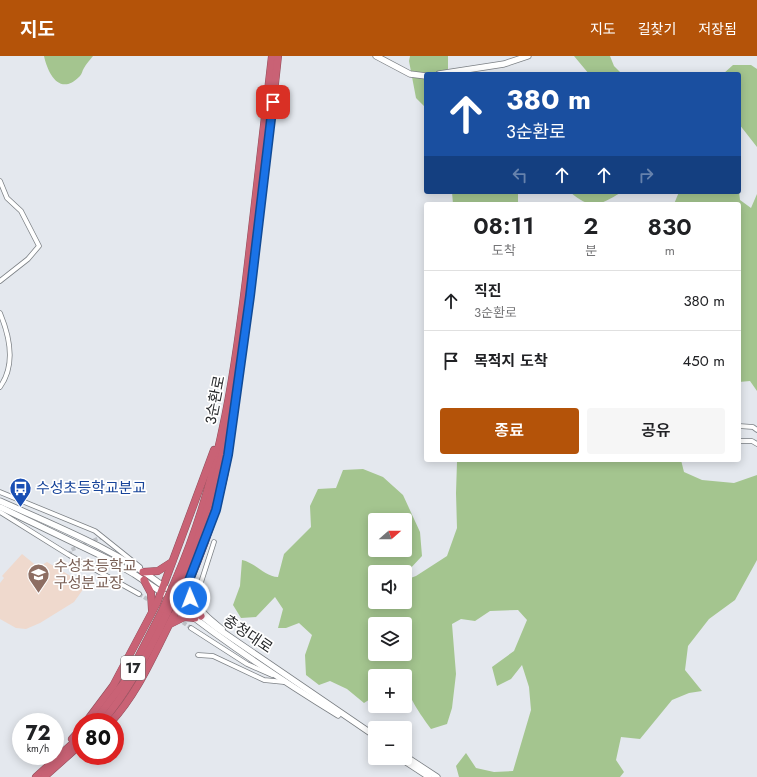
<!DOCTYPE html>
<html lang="ko">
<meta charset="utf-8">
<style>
body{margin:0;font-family:Jost,"Noto Sans KR",sans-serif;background:#f6f6f6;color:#202124;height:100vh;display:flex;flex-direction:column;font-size:15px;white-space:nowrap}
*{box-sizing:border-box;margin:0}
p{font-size:13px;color:#757577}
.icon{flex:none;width:22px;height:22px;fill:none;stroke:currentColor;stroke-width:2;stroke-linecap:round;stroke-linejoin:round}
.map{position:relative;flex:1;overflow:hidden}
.drawer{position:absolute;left:424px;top:146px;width:317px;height:260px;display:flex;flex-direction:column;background:#fff;border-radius:4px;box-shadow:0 2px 10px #0003}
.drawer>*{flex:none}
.guide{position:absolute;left:424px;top:16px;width:317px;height:122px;border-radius:4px;box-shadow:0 2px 10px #0003;background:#1a4fa0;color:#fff;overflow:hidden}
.needle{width:26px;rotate:70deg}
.fabs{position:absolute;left:368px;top:457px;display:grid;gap:8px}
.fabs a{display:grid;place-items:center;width:44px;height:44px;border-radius:4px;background:#fff;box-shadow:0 2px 10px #0003;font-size:20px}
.speed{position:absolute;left:12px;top:657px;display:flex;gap:8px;font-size:20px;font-weight:700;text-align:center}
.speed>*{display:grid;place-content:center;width:52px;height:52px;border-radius:50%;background:#fff;box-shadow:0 2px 10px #0003;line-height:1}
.speed small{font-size:10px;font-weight:400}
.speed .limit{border:6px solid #d22;background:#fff;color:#111}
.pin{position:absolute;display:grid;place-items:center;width:34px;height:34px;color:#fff;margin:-17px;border-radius:8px;box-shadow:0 2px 6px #0006}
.me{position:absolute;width:44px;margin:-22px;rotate:359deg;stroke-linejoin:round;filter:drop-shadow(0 0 3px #0008)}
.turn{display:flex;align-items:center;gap:14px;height:84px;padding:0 16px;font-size:18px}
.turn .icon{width:52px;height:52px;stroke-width:2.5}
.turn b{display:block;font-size:28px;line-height:34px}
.lanes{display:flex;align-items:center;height:38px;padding:0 16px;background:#0003;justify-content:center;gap:20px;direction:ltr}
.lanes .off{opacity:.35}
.eta{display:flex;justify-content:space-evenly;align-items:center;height:68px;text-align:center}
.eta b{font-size:24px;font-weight:600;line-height:28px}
.action{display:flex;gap:8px;margin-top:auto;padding:8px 16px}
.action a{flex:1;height:46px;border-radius:4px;background:#b45309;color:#fff;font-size:16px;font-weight:600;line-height:46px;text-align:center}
.action a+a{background:#f6f6f6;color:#202124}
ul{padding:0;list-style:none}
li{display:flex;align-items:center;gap:12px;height:60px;padding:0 16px;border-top:1px solid #e0e0e0}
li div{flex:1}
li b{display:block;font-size:15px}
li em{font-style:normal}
header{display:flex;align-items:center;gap:24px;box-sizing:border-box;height:56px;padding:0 20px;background:#b45309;color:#fff}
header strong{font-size:19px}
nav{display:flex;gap:22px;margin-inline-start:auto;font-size:14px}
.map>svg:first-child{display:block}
</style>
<header>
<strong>지도</strong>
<nav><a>지도</a><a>길찾기</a><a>저장됨</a></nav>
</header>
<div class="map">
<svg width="757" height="721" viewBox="0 0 757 721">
<rect width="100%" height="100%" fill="#e4e8ee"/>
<polygon fill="#efd9cd" points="22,498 38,511 47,506 74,522 75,529 84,532 74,546 40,567 26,573 16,572 0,563 0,527 4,522 2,520"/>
<g fill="#a4c58f" fill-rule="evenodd">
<path d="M 44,0 L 93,0 C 90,4 86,8 84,12 C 82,15 82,18 80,20 C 60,41 48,18 44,0 Z"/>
<polygon points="410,0 448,0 448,18 426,18 426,72 425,51 416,42 409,5"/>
<polygon points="574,0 610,0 614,10 622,18 589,18"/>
<polygon points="733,9 751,9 757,13 757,91 739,68 739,18 723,18"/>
<polygon points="452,136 518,136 518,148 453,148"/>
<path d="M 570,136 L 622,136 C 599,149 592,155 570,136 Z"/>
<polygon points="679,136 739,136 740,144 751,152 757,138 757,335 750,325 739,326 739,148 674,148"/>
<path d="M 459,404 L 681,404 L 684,416 L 702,424 L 734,427 L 757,419 L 757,504 L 735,544 L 709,563 L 688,590 L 685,614 L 702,635 L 689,637 L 672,644 L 640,683 L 621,681 L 616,704 L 624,716 L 620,721 L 459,721 L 456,710 L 466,697 L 476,712 L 494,716 L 513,715 L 531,654 L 529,631 L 522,609 L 511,623 L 497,630 L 492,611 L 514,595 L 527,564 L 518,554 L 490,555 L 475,565 L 461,563 L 452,568 L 456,618 L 452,652 L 447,668 L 431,673 C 421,659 405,638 405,620 L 375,620 L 375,640 L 364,647 L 347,633 L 330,625 L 319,629 L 306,619 L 305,599 L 312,579 L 299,567 L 286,572 L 278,572 L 283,553 L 275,541 L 256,561 L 241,562 L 233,549 L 240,530 L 242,504 C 256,507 265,521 278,521 L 284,498 L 311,471 L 310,450 L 318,433 L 336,432 L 343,414 L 363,413 L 383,421 L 403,439 L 420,476 L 422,500 L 408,515 L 405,523 L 405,516 L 375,516 L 375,546 L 405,546 L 405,524 L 416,520 L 447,500 L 457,472 L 456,437 L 457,406 ZM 375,464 L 405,464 L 405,494 L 375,494 ZM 375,568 L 405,568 L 405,598 L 375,598 Z"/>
</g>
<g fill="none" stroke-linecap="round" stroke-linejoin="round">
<g stroke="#bec2c7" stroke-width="4" stroke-dasharray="4 2" stroke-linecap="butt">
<polyline points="69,499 71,494 102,481"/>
<polyline points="139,538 152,546"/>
<polyline points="178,563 191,572"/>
</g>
<defs>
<g id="street">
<polyline points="0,125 7,142 21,155 39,190 28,203 0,225"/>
<path d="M 0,257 C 10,281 16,309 0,331"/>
<polyline points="739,370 753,371 757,374"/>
<polyline points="739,385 752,385 757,388"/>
<polyline points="0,436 95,475 140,511"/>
<polyline points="0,456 69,499 139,538"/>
<path d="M 214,486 L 196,542 C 199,555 213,565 223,573"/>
<polyline points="191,572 247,608 272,619"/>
<polyline points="198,599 213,600 264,624 284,626"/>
</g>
<g id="secondary">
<polyline points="376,0 410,18 426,20"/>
<polyline points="439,18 504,8 528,0"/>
<path d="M 0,445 C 56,470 117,494 166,532"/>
<polyline points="0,451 108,503 134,518 164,538"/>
<polyline points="179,542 217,572 375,680"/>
<path d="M 175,547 C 227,588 281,624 338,659"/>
<polyline points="405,700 437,721"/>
<polyline points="400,702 429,721"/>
</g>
<g id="highway">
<polyline points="143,516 158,515 172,506"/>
<path d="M 176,523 C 222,417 237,304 250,190 C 257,127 265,63 272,0"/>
<polyline points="144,524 151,537 152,554"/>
<path d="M 181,526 C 226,419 241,313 255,198 C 263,132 271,66 278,0"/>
<polyline points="188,529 192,546 201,560"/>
<polyline points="170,568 184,561 195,562"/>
<polyline points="86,666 113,630 157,547 214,394"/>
<polyline points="94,666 128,621 163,553"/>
<path d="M 102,666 C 130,633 150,595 168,555"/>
<path d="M 111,666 C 134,641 148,611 163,581 C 194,520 221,455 230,386"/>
<polyline points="72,683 81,673"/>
<polyline points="36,721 81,680"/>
<polyline points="44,721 81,688"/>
</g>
</defs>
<use href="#street" stroke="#7c8085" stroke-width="5.5"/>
<use href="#secondary" stroke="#7c8085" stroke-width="7"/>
<use href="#highway" stroke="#914e5b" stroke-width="8"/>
<use href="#street" stroke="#fff" stroke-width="4"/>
<use href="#secondary" stroke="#fff" stroke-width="5.5"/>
<use href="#highway" stroke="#c96275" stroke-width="7"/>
<defs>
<g id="highway-bridge">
<polyline points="163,553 176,523"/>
<polyline points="168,555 181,526"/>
</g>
</defs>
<use href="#highway-bridge" stroke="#914e5b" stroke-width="8" stroke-linecap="butt"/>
<use href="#highway-bridge" stroke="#c96275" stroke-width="7"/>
</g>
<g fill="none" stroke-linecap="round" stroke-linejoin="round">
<defs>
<polyline id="route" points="190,542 188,527 216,454 228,399 250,240 273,46"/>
</defs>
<use href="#route" stroke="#114b97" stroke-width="10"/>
<use href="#route" stroke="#1a73e8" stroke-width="7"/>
</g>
<defs>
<symbol id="bus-pin" viewBox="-11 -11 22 30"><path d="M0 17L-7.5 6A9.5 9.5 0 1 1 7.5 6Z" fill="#1a4fb4" stroke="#fff"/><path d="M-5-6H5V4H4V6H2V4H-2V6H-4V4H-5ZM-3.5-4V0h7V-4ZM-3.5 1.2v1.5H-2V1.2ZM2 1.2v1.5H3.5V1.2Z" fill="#fff"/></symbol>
<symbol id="school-pin" viewBox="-11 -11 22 30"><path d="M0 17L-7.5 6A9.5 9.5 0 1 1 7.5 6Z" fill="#8d6e63" stroke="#fff"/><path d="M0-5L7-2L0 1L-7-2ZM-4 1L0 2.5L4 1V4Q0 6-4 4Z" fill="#fff"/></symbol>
</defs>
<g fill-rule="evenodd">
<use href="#bus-pin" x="8" y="420" width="25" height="34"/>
<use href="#school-pin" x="26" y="506" width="25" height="34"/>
</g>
<g text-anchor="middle" stroke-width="3.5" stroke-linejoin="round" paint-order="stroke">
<rect fill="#fff" stroke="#686a6b" stroke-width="1" x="121" y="600" width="24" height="24" rx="3"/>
<g font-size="14" font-weight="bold" fill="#282a2c">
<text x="133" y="617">17</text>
</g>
<g font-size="15" fill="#282a2c" stroke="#fff">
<text transform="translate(215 344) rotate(-79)" y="5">3순환로</text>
<text transform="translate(248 578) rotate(34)" y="5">충청대로</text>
</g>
<g font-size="15" fill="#164399" stroke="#fff" text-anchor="start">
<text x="36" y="437">수성초등학교분교</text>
</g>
<g font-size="15" fill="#785e54" stroke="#fff" text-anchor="start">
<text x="54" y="515">수성초등학교<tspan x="54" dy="17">구성분교장</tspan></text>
</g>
</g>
</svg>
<div class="fabs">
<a><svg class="needle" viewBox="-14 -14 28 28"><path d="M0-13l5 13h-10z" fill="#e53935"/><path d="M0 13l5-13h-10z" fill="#757577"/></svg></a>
<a><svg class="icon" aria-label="sound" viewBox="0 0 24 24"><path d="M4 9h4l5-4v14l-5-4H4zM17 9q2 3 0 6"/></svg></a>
<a><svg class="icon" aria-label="layers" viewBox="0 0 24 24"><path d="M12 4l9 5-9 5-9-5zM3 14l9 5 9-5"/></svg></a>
<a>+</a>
<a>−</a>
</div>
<div class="speed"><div>72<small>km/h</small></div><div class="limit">80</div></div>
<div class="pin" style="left:273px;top:46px;background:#d93025"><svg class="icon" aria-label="arrive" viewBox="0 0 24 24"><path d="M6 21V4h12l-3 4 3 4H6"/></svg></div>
<svg class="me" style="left:190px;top:542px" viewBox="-20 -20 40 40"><circle r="17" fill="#1a73e8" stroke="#fff" stroke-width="3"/><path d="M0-11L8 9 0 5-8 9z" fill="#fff"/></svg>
<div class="guide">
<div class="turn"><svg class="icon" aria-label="ahead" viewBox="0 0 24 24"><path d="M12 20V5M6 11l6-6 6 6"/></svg><div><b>380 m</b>3순환로</div></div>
<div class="lanes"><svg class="icon off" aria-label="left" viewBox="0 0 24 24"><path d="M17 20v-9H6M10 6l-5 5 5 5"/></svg><svg class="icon" aria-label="ahead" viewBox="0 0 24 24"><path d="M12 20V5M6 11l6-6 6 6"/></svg><svg class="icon" aria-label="ahead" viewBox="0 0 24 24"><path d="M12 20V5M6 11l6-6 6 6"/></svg><svg class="icon off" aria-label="right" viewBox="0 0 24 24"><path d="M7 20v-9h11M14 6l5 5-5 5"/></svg></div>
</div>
<section class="drawer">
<div class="eta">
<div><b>08:11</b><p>도착</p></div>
<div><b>2</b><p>분</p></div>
<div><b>830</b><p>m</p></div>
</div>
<ul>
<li><svg class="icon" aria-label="ahead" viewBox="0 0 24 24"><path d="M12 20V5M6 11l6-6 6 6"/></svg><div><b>직진</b><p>3순환로</p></div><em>380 m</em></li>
<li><svg class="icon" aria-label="arrive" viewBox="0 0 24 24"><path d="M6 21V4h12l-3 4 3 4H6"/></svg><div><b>목적지 도착</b></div><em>450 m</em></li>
</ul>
<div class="action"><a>종료</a><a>공유</a></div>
</section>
</div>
